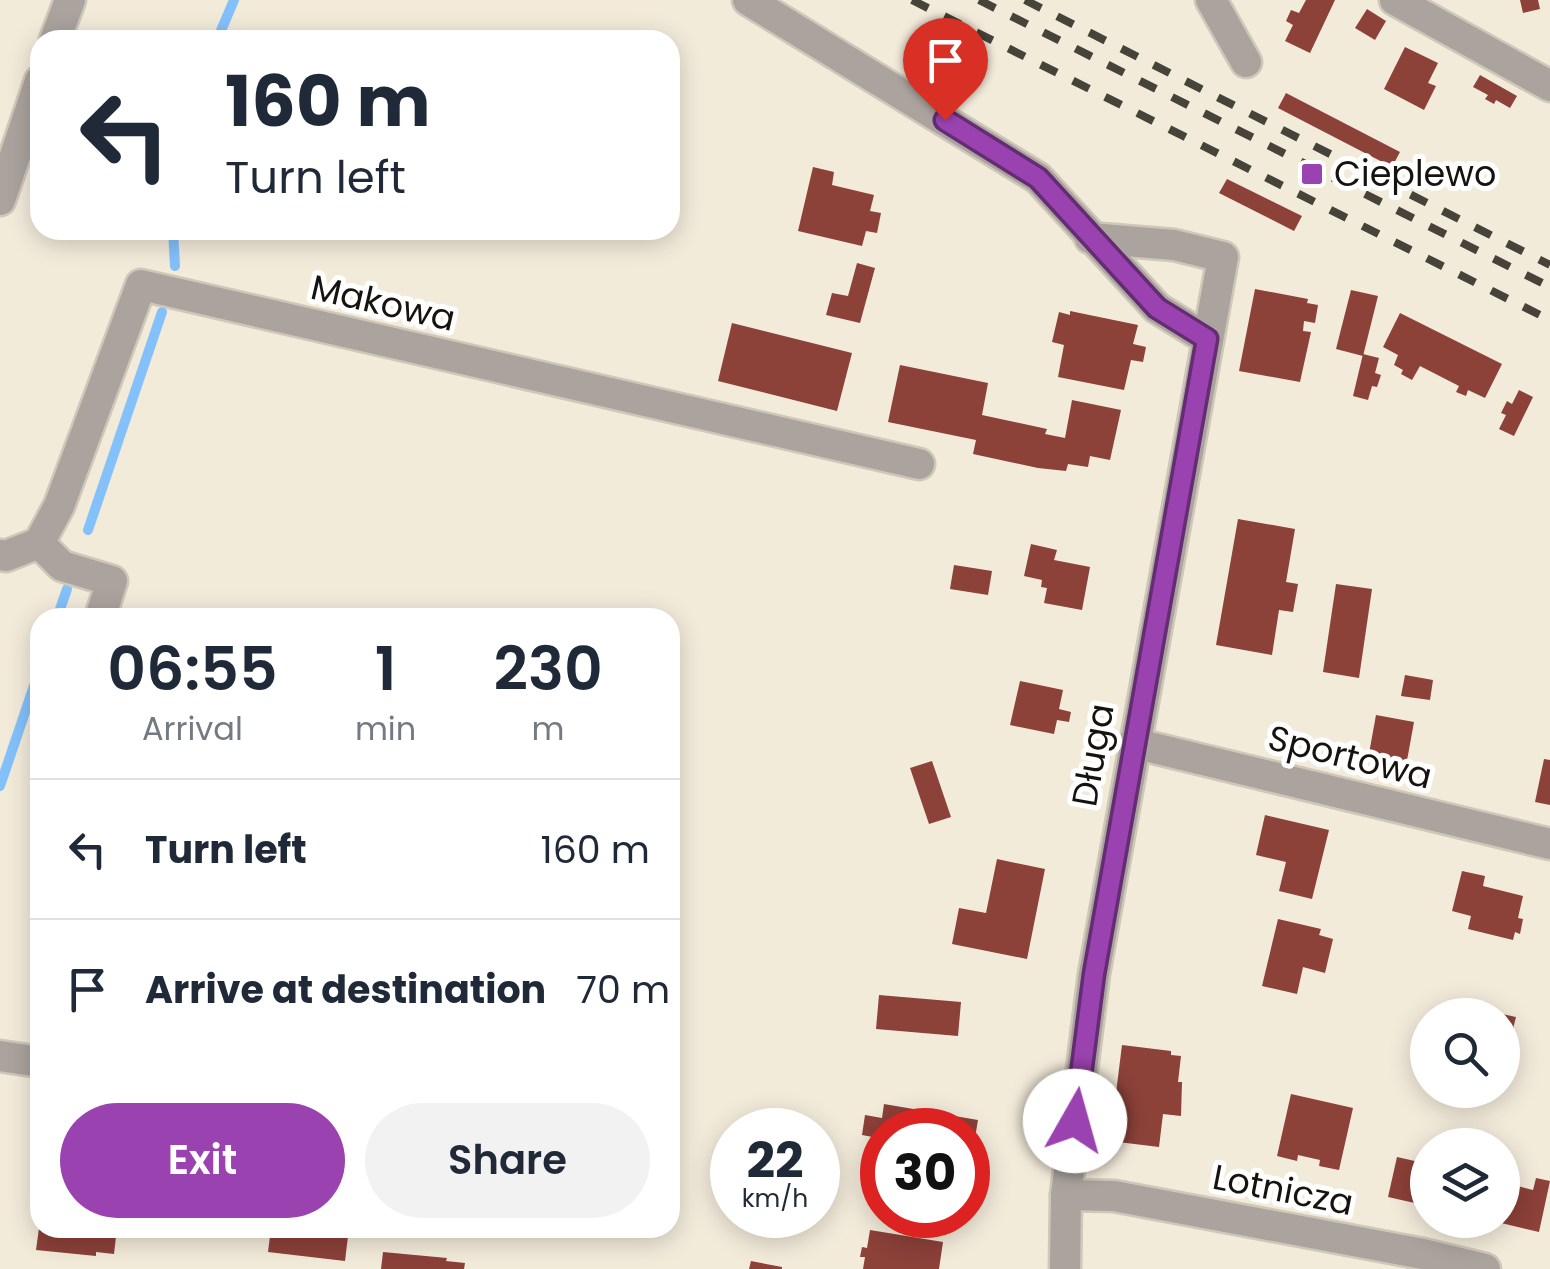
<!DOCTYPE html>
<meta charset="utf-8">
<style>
body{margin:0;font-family:Poppins,sans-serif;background:#f2f2f3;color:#1f2937;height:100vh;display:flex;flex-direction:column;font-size:38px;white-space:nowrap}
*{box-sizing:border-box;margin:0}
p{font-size:32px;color:#747a83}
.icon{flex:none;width:55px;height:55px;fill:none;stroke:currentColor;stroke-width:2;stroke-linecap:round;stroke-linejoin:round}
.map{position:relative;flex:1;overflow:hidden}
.sheet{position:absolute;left:30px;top:608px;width:650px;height:630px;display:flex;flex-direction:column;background:#fff;border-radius:30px;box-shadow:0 5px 25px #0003}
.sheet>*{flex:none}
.guide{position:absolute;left:30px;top:30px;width:650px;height:210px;border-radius:30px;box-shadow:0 5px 25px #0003;background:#fff;color:#1f2937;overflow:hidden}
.tools{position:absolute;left:1410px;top:998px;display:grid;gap:20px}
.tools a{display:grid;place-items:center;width:110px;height:110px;border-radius:50%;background:#fff;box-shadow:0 5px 25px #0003;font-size:50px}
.speed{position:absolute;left:710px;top:1108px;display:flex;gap:20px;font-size:50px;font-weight:700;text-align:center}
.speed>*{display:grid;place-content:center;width:130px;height:130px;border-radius:50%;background:#fff;box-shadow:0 5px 25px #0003;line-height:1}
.speed small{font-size:25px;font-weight:400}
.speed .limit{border:15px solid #d22;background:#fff;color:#111}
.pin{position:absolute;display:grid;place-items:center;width:85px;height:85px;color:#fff;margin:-102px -42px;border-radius:50% 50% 50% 0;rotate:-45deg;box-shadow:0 0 10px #0007}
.pin .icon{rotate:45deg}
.me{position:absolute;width:110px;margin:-55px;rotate:7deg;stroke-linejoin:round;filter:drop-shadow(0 0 8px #0008)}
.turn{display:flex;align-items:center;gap:35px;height:210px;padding:0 30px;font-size:45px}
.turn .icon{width:130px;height:130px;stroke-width:2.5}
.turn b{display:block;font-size:70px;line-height:85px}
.eta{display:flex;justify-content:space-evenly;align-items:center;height:170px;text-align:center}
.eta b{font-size:60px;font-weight:600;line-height:70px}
.button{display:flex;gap:20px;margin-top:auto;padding:20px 30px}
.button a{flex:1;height:115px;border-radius:60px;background:#9a43b0;color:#fff;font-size:40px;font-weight:600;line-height:115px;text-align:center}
.button a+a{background:#f2f2f3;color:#1f2937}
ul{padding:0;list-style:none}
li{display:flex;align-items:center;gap:30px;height:140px;padding:0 30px;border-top:2px solid #e0e1e3}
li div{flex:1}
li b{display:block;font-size:38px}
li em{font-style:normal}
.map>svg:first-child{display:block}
</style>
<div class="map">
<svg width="1550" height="1269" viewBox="0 0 1550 1269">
<rect width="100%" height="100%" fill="#f3ebda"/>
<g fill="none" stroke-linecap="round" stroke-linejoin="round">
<g stroke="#84c1fb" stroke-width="10">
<polyline points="217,40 234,0"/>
<polyline points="173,230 175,266"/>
<polyline points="88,530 162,312"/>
<polyline points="57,618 67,589"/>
<polyline points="0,786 40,668"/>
</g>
</g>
<g fill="#8c4139">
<polygon points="1306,0 1335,0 1310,53 1285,41 1293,25 1286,21 1291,10 1299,13"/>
<polygon points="1520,0 1538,0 1540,9 1523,13"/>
<polygon points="1367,9 1386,21 1375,40 1355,28"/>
<polygon points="1405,47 1438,63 1428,83 1436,86 1424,110 1384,89"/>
<polygon points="1480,75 1517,96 1510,108 1496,100 1494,104 1485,99 1488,95 1473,87"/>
<polygon points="1286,93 1400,152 1392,167 1278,108"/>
<polygon points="813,167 834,172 832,185 874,195 870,211 881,213 877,233 866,231 862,246 798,231"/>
<polygon points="1227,179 1302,216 1294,231 1219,193"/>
<polygon points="857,263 875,268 860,323 826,315 832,293 848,296"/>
<polygon points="1255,289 1308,299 1307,303 1318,305 1315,323 1304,321 1303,331 1311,332 1300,382 1239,371"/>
<polygon points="1351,290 1378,296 1363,356 1336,349"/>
<polygon points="1070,311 1138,325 1133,344 1146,347 1143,362 1131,360 1124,390 1058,377 1064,345 1052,342 1059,312 1070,315"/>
<polygon points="1400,313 1502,364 1485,398 1468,390 1466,396 1456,392 1459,386 1420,366 1412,380 1401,374 1403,370 1394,365 1398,355 1383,347"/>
<polygon points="732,323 852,353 837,411 718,381"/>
<polygon points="1363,354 1379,358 1375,373 1381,375 1377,387 1372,386 1368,400 1353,396"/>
<polygon points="900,365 988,383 982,415 1047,429 1045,434 1065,438 1072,400 1121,410 1110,460 1090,456 1088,467 1068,464 1066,471 1038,468 973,454 976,440 888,422"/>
<polygon points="1519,390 1533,397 1514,436 1499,429 1506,415 1501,413 1507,401 1512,404"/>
<polygon points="1238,519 1295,529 1286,582 1298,584 1293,612 1279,610 1272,655 1216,645"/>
<polygon points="1031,544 1057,550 1054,560 1090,567 1082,610 1044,603 1047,588 1041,587 1042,580 1024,576"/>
<polygon points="954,565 992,571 988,595 950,589"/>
<polygon points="1336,584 1372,589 1359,678 1323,672"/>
<polygon points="1405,675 1433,680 1430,700 1401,696"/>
<polygon points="1020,681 1063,690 1059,709 1071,712 1069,722 1057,720 1054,734 1010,725"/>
<polygon points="1376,715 1414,722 1406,766 1368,759"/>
<polygon points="1544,759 1550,760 1550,805 1535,802"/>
<polygon points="932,761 951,817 929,824 910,768"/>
<polygon points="1265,815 1329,830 1312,899 1279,891 1286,862 1256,855"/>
<polygon points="997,859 1045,869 1027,959 952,944 959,908 986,913"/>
<polygon points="1462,871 1485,876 1483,886 1523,896 1518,918 1523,919 1520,934 1515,932 1513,940 1468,929 1471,916 1452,911"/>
<polygon points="1278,919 1321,929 1319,935 1333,939 1325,973 1303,967 1297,994 1262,986"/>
<polygon points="40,983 40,1017 32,1016 34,1002 31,998 32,988"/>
<polygon points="879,995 961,1002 958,1036 876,1029"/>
<polygon points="1502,1014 1516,1017 1511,1036 1502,1034"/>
<polygon points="1122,1045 1171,1051 1171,1055 1181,1056 1178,1082 1182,1082 1181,1116 1163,1114 1159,1147 1110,1141"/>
<polygon points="1291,1094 1353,1108 1339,1170 1319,1166 1320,1160 1298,1155 1297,1161 1277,1156"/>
<polygon points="884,1104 978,1120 970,1167 968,1130 882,1130 882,1156 875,1155 878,1138 862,1135 865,1115 882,1118"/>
<polygon points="1397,1157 1428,1164 1428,1206 1388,1197"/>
<polygon points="1502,1170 1517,1173 1514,1185 1533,1190 1536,1178 1550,1181 1539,1232 1493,1221 1502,1220"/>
<polygon points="39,1228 117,1228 114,1254 96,1252 96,1256 36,1250"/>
<polygon points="271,1228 349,1228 345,1261 268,1252"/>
<polygon points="870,1230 943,1242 939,1269 863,1269 865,1257 860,1257 862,1247 867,1248"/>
<polygon points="383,1252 447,1258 446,1261 465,1263 464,1269 381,1269"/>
<polygon points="751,1261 782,1267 782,1269 749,1269"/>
</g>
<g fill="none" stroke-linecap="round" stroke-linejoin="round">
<defs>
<g id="minor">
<polyline points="748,0 1038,178 1157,308 1207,339"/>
<polyline points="1211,0 1246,62"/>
<polyline points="1395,0 1550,86"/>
<polyline points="55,40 70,0"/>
<polyline points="0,200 40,81"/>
<polyline points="39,543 62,566 112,581 100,618"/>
<polyline points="0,555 6,556 39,543 59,506 141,285 919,464"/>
<polyline points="1133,743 1550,844"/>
<polyline points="0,1056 40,1062"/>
<polyline points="1066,1195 1114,1196 1423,1254 1485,1269"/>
<polyline points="1065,1269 1066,1195 1094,974 1223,257 1174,245 1090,238"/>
</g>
</defs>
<use href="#minor" stroke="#cfc8b9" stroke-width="35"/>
<use href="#minor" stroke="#aaa39e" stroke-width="30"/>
<g stroke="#46433a" stroke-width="8" stroke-dasharray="18 18" stroke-linecap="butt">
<polyline points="912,0 1550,320"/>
<polyline points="979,0 1550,287"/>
<polyline points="1025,0 1550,265"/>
</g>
</g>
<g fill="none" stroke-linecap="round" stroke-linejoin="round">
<defs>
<polyline id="route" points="945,120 1038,178 1157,308 1207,339 1094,974 1075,1121"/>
</defs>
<use href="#route" stroke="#642c72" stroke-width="25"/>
<use href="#route" stroke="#9a43b0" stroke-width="18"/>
</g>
<rect fill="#9a43b0" stroke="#fff" stroke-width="4" x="1300" y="162" width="24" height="24" rx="5"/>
<g text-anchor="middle" stroke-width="10" stroke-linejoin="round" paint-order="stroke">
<g font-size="35" fill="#15130d" stroke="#fff" text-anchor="start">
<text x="1334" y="186">Cieplewo</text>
</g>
<g font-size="35" fill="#15130d" stroke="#fff">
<text transform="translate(383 303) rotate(13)" y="12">Makowa</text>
<text transform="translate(1093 755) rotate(-80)" y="12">Długa</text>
<text transform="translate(1350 757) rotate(14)" y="12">Sportowa</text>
<text transform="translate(1283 1190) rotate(11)" y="12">Lotnicza</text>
</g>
</g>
</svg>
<div class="tools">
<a><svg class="icon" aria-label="search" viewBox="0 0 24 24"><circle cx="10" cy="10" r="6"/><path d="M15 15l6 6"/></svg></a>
<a><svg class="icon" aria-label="layers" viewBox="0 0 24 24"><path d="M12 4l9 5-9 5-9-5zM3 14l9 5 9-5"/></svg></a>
</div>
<div class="speed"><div>22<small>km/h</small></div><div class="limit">30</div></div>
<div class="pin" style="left:945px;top:120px;background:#d93025"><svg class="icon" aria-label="arrive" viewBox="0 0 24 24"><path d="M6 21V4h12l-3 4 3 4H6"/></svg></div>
<svg class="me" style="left:1075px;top:1121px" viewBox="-20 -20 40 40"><circle r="19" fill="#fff"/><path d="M0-13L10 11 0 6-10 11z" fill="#9a43b0"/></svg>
<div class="guide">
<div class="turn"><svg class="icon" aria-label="left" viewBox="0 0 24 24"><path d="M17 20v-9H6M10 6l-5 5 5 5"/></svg><div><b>160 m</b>Turn left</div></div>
</div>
<section class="sheet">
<div class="eta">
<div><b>06:55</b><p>Arrival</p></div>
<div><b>1</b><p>min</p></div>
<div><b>230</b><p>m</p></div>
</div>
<ul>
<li><svg class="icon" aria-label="left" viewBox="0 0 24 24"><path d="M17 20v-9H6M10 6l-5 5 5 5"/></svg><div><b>Turn left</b></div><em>160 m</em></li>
<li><svg class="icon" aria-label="arrive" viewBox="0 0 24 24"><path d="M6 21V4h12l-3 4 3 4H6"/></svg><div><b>Arrive at destination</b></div><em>70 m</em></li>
</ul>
<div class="button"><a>Exit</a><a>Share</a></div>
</section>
</div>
